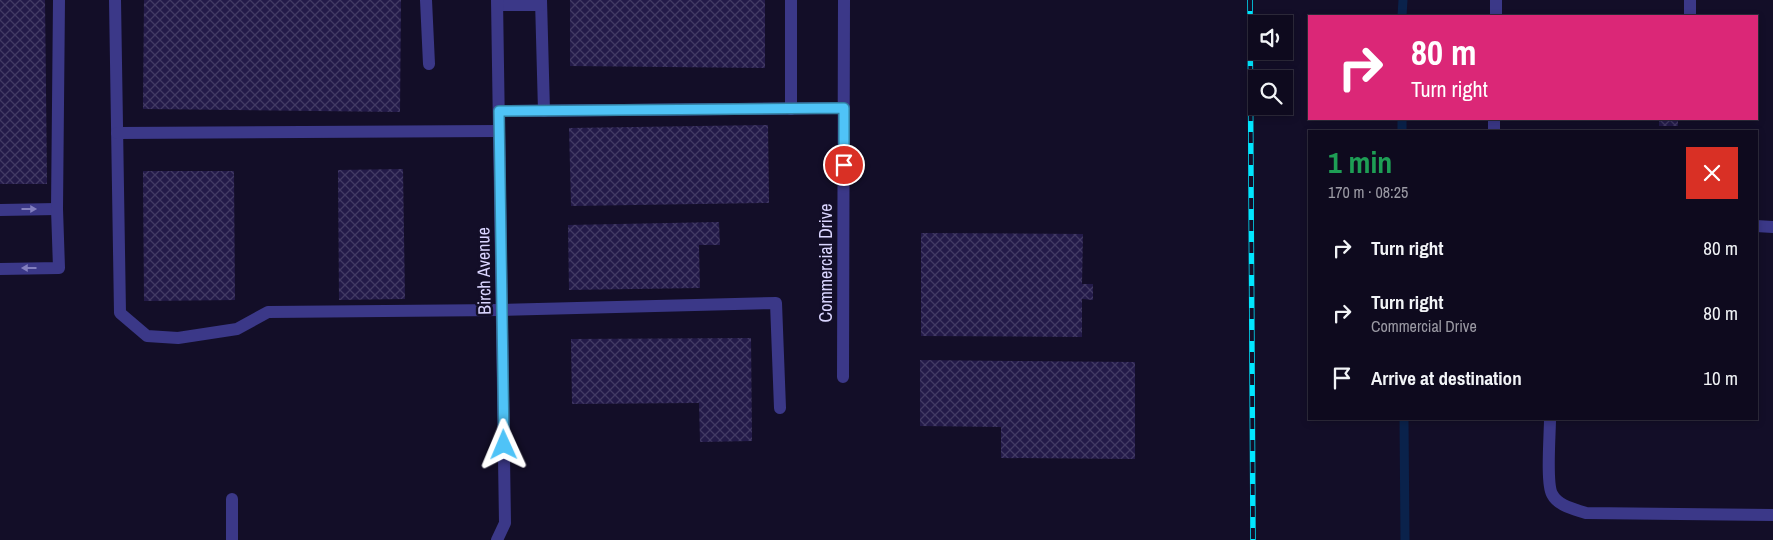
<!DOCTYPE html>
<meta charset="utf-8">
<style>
body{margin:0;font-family:"Archivo Narrow",sans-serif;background:#1c182b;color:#f1f3f6;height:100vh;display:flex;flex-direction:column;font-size:19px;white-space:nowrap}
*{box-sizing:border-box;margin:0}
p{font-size:16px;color:#9b9aa4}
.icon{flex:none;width:28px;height:28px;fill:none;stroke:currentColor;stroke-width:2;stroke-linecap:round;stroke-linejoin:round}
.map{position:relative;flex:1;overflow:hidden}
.sheet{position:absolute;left:1308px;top:130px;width:450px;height:290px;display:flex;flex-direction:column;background:#0e0a1e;border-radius:0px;box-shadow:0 2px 8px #0003,0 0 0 1px #2e2b3c}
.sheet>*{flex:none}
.hud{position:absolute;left:1308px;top:15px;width:450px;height:105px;border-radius:0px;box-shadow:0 2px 8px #0003,0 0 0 1px #2e2b3c;background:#db2777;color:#fff;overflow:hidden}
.controls{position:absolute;left:1248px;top:15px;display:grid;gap:10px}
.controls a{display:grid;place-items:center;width:45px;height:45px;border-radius:0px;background:#0e0a1e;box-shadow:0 2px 8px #0003,0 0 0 1px #2e2b3c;font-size:25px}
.pin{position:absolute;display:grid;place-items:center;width:42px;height:42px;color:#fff;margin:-21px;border:2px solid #fff;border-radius:50%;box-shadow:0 1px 5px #0007}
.me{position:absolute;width:55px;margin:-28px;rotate:359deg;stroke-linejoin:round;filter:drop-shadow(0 0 4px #0008)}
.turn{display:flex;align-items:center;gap:18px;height:105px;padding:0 20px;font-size:22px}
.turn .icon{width:65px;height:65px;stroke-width:2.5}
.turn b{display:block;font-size:35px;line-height:42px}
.round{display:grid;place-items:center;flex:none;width:52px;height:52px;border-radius:0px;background:#1c182b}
.summary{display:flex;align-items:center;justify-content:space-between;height:85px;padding:0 20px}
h1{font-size:30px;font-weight:700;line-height:38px;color:#1e9e55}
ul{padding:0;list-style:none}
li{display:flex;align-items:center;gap:15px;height:65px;padding:0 20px}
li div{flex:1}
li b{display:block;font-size:19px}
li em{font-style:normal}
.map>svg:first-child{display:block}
</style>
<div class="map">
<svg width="1773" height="540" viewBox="0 0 1773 540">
<defs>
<pattern id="building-cross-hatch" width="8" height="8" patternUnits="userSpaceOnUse" patternTransform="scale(1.25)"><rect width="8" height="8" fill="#231a49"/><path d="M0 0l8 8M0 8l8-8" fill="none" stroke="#423a64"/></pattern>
</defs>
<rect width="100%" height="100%" fill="#130e28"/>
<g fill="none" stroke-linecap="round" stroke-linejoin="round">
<g stroke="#0a224b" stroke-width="9">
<polyline points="1402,16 1403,0"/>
<polyline points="1402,119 1402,131"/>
<polyline points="1404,419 1405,540"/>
</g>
</g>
<g fill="url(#building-cross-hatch)">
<polygon points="0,0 45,0 47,184 0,184"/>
<polygon points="144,0 401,0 400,112 143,109"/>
<polygon points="570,0 765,0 765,68 570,66"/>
<rect x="1659" y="119" width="19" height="7"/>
<polygon points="768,125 769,203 571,206 569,128"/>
<polygon points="403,169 405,299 339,300 338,170"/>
<polygon points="143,171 234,171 235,300 144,301"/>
<polygon points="719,222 720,245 699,245 700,288 569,290 568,225"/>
<polygon points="921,233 1083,234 1082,284 1093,284 1093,300 1082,299 1082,337 921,336"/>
<polygon points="751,338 752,441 700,442 699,403 572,404 571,339"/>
<polygon points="920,360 1135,362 1135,459 1001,458 1001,427 920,426"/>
</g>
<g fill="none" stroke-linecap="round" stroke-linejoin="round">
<g stroke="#3b3888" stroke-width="12">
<polyline points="115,0 120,313 147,336 178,338 237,329 268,312 502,310 776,303 780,408"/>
<polyline points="426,0 429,64"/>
<polyline points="541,0 544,111"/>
<polyline points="791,0 791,109"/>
<polyline points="498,5 541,5"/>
<polyline points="1496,16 1496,0"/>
<polyline points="1690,16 1690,0"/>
<polyline points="499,111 844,108"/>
<polyline points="1494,131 1494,119"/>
<polyline points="117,133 499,131"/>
<polyline points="0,210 57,209"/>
<polyline points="1756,226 1773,227"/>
<polyline points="0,269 59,268 57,209 59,0"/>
<path d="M 1550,419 C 1550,434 1546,483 1552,494 C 1558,506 1574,509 1586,513 L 1773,515"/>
<polyline points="232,499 232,540"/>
</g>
<g stroke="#3b3888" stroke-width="12">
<polyline points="843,377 844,0"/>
<polyline points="497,540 505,523 497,0"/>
</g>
<defs>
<polyline id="rail" points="1250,0 1253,540"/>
</defs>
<use href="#rail" stroke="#01e6ff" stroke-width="5.5"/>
<use href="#rail" stroke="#130e28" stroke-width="4" stroke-dasharray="11" stroke-linecap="butt"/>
</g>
<defs><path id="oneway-solid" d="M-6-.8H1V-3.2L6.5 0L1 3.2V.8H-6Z" transform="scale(1.25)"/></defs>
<g fill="#837fbe">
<use href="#oneway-solid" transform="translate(29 209)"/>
<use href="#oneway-solid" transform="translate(29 268) rotate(180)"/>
</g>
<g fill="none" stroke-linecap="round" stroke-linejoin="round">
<defs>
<polyline id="route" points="504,445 499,111 844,108 844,165"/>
</defs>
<use href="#route" stroke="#337fa1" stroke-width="12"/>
<use href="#route" stroke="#4fc3f7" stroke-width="9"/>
</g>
<g text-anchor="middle" stroke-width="5" stroke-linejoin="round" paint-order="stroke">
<g font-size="18" fill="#dad5ff" stroke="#130e28">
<text transform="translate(826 263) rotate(-90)" y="6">Commercial Drive</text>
<text transform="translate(484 271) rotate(-91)" y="6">Birch Avenue</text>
</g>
</g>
</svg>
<div class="controls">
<a><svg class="icon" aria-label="sound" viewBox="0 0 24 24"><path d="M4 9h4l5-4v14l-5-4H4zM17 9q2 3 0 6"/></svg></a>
<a><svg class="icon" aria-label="search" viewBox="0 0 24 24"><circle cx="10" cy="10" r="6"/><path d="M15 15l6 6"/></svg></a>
</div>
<div class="pin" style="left:844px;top:165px;background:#d93025"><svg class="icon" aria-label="arrive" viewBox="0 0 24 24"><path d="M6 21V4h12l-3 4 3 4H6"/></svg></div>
<svg class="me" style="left:504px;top:445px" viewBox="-20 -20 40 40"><path d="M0-17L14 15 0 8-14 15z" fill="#4fc3f7" stroke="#fff" stroke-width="4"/></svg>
<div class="hud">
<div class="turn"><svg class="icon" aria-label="right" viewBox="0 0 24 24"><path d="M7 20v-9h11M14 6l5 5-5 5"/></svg><div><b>80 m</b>Turn right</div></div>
</div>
<section class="sheet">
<div class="summary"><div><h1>1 min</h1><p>170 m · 08:25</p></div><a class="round" style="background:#d93025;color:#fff"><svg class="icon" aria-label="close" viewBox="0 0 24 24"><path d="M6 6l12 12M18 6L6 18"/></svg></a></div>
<ul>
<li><svg class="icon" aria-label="right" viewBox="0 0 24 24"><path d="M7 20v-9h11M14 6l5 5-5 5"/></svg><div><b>Turn right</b></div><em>80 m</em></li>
<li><svg class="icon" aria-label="right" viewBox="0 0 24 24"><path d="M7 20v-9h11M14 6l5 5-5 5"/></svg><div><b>Turn right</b><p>Commercial Drive</p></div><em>80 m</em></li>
<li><svg class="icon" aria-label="arrive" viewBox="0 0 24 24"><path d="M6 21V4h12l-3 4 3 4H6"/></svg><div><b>Arrive at destination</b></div><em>10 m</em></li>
</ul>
</section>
</div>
